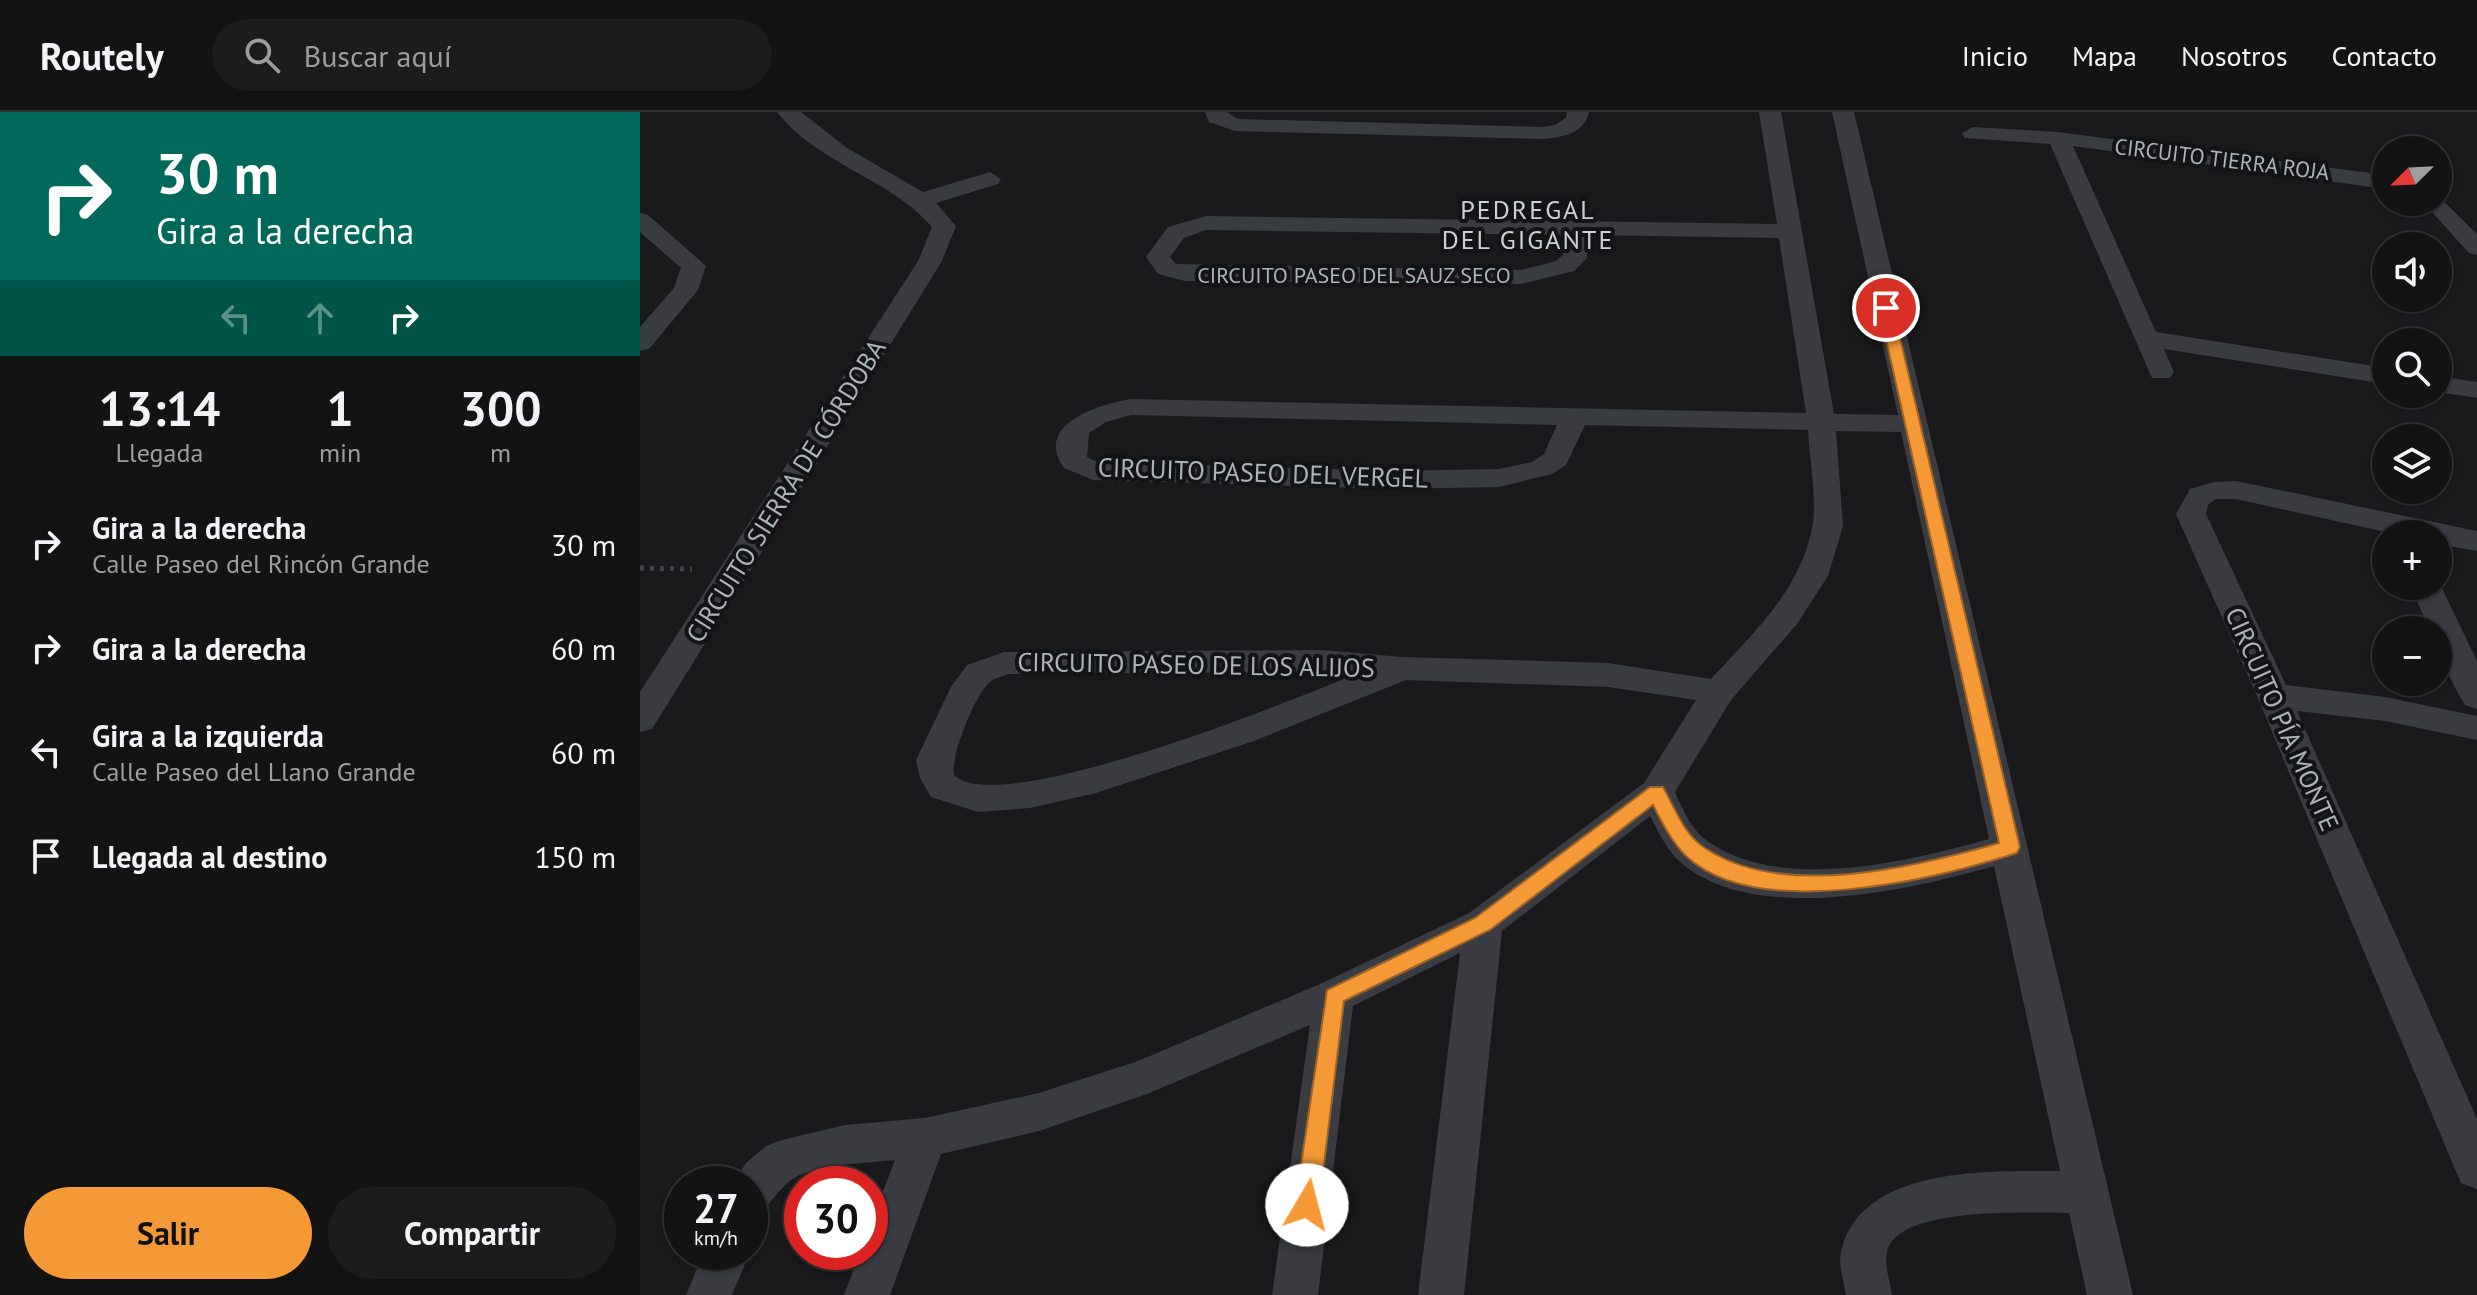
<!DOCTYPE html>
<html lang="es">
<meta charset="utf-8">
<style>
body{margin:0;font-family:"PT Sans",sans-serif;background:#1c1c1d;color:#f1f3f6;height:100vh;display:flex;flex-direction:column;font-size:30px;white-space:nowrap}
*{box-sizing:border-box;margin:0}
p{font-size:26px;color:#9d9ea0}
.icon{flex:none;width:44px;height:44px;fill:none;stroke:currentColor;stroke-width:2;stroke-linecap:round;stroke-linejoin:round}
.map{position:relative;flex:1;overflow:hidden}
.drawer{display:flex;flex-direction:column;background:#131314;width:640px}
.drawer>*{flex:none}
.top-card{background:#00695c;color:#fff;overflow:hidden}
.needle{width:52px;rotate:246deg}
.tools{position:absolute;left:1732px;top:24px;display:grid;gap:16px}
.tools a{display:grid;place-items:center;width:80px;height:80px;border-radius:50%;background:#131314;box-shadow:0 2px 6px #0004,0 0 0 2px #323234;font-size:40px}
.speed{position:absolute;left:24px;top:1054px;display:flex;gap:16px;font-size:40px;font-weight:700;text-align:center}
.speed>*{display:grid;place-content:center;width:104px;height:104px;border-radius:50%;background:#131314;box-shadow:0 2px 6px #0004,0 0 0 2px #323234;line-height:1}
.speed small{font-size:20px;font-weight:400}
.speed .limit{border:12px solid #d22;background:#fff;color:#111}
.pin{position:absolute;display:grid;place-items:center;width:68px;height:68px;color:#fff;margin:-34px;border:4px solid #fff;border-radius:50%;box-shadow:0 2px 8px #0007}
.me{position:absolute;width:88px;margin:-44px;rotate:8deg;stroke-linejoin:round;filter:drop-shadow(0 0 6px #0008)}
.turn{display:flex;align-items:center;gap:28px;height:168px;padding:0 24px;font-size:36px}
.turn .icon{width:104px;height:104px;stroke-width:2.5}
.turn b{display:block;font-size:56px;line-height:68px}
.lanes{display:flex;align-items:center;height:76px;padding:0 24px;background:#0003;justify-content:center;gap:40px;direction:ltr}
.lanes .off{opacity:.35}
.eta{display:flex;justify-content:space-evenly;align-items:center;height:136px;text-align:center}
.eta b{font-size:48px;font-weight:600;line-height:56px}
.cta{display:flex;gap:16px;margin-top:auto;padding:16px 24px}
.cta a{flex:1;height:92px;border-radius:48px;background:#f59937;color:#111;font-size:32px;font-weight:600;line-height:92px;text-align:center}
.cta a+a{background:#1c1c1d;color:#f1f3f6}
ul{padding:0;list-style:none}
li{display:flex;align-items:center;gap:24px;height:104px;padding:0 24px}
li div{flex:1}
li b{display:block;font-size:30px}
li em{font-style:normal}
header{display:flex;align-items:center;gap:48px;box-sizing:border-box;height:112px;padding:0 40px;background:#131314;border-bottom:2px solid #323234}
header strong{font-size:38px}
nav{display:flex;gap:44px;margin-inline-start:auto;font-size:28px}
.search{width:560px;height:72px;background:#1c1c1d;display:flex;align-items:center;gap:20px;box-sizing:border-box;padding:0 28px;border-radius:44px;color:#9d9ea0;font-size:30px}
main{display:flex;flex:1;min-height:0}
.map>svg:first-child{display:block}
</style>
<header>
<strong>Routely</strong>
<div class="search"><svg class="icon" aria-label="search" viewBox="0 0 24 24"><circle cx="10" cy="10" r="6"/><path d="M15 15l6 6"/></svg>Buscar aquí</div>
<nav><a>Inicio</a><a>Mapa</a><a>Nosotros</a><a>Contacto</a></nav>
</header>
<main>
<section class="drawer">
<div class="top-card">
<div class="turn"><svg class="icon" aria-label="right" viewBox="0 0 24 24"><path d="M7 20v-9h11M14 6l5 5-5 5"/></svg><div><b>30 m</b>Gira a la derecha</div></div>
<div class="lanes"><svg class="icon off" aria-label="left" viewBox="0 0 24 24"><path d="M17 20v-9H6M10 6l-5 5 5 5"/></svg><svg class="icon off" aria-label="ahead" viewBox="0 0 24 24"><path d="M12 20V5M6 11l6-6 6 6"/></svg><svg class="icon" aria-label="right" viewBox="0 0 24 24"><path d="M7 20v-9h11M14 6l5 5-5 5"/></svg></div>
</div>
<div class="eta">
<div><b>13:14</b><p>Llegada</p></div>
<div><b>1</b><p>min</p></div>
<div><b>300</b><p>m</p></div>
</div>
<ul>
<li><svg class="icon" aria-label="right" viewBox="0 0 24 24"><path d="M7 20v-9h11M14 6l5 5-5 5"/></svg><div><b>Gira a la derecha</b><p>Calle Paseo del Rincón Grande</p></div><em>30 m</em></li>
<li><svg class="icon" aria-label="right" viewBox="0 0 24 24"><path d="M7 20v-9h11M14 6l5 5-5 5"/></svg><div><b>Gira a la derecha</b></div><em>60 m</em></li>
<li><svg class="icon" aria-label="left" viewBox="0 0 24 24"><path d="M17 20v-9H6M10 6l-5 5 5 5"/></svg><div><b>Gira a la izquierda</b><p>Calle Paseo del Llano Grande</p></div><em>60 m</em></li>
<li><svg class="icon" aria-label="arrive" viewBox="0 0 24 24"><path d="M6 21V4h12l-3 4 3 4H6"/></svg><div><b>Llegada al destino</b></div><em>150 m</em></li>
</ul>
<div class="cta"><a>Salir</a><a>Compartir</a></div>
</section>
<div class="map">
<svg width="1837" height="1183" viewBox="0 0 1837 1183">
<rect width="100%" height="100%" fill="#19191b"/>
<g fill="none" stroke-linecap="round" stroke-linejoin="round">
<polyline stroke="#404348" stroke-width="5" stroke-dasharray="4 6" stroke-linecap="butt" points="0,456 52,457"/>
<g fill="#3a3c41" fill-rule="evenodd">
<path d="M 137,0 L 161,0 L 207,36 L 283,80 L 350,60 L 361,67 L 358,72 L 296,91 L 316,114 L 302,149 L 12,617 L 0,620 L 0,580 L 278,149 L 292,115 C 250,66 177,52 137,0 Z"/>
<path d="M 565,0 L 587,0 L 598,7 L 903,15 L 915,13 L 926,6 L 927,0 L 949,0 C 944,22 923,25 903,27 L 595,19 L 569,10 Z"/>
<path d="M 1119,0 L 1141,0 L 1194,302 L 1258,303 L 1192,0 L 1214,0 L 1493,1183 L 1447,1183 L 1429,1101 C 1393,1101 1257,1093 1247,1140 C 1244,1153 1250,1170 1252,1183 L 1206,1183 C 1204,1170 1198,1153 1201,1140 C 1220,1053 1351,1059 1420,1059 L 1354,754 C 1271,778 1107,816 1036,746 C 1025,734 1018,719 1010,704 L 862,819 L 824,1183 L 778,1183 L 820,841 L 713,894 L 678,1183 L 632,1183 L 670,913 L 507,982 L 399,1019 L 301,1042 L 250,1183 L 204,1183 L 220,1140 L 230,1140 L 230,1113 L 255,1048 C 228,1051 172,1052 151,1068 C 134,1081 130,1097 110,1105 L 110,1072 L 93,1072 L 106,1051 L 126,1034 L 142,1028 L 205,1013 L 285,1006 L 399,981 L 498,949 L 680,872 L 829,801 L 1004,671 L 1056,588 L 968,575 L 766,568 L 614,629 L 456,681 L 390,696 L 338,700 L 291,685 L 280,666 L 276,648 L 311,575 L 327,553 L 364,540 L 682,538 L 762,545 L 968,551 L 1071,567 C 1112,522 1160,479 1172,416 C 1178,390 1169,346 1168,318 L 945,313 L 926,353 L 912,362 L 859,375 L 753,377 L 453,368 L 424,356 C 393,312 460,292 491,287 L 1166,301 L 1139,126 L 949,123 L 947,146 L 934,159 L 881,172 L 545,169 L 518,162 L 506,145 L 528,115 L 566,104 L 1137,112 ZM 566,118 L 926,123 L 923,143 L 916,149 L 881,158 L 536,152 L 530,145 L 544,126 ZM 491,303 L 917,313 L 904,342 L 892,350 L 859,357 L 753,359 L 458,350 L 447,345 L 449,321 L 466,310 ZM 1196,319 L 1261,320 L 1349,727 C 1269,749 1143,781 1069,730 C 1052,719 1043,698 1035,680 L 1091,588 L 1157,512 L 1188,464 L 1203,414 ZM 682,560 L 714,563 C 655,587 358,708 314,663 C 310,645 335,582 350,570 C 354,566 362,565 368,562 Z"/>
<polygon points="1333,15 1418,20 1746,63 1746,77 1433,34 1516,220 1746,256 1746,272 1524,237 1534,260 1530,266 1512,266 1410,32 1325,26 1322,21"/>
<polygon points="1798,84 1837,122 1837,143 1829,141 1783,90 1798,90"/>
<polygon points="0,101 8,103 66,154 58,178 9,237 0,239 0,215 34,176 41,156 0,120"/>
<polygon points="1798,264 1837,270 1837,286 1798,280"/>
<polygon points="1596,369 1837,419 1837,439 1798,432 1798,422 1755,422 1596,387 1576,387 1568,393 1566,402 1646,573 1745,585 1837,604 1837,628 1745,609 1657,599 1837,1007 1837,1077 1821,1071 1815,1057 1617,584 1536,402 1550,377 1574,370"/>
<path d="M 1798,468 L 1837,549 L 1837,597 L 1825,593 C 1812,571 1798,544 1798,518 L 1790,518 L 1770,474 L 1798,474 Z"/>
<polygon points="64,1140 110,1140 92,1183 46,1183"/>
</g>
</g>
<path fill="#f59937" stroke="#9f6324" stroke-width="2" d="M 1246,192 L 1253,196 L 1380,735 L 1377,741 C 1296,767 1117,811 1046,744 C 1032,730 1022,711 1013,693 L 850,818 L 704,889 L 679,1093 L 675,1101 L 667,1105 L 658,1101 L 655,1093 L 687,878 L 835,806 L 1010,675 L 1023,675 C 1035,696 1044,723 1065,736 C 1143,788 1275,755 1359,731 L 1239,196 Z"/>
<g text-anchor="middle" stroke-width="8" stroke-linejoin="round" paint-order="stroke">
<g font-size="22" fill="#abb3bb" stroke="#141416">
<text transform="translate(1582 47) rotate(7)" y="8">CIRCUITO TIERRA ROJA</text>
<text x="714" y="171">CIRCUITO PASEO DEL SAUZ SECO</text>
</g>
<g font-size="26" letter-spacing="2" fill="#ccd1d7" stroke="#141416">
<text x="888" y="107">PEDREGAL<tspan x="888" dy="30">DEL GIGANTE</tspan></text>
</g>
<g font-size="26" fill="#abb3bb" stroke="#141416">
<text transform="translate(623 361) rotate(2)" y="9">CIRCUITO PASEO DEL VERGEL</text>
<text transform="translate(146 379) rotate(-58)" y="9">CIRCUITO SIERRA DE CÓRDOBA</text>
<text transform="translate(556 553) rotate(1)" y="9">CIRCUITO PASEO DE LOS ALIJOS</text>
<text transform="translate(1642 607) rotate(66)" y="9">CIRCUITO PÍA MONTE</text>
</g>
</g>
</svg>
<div class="tools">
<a><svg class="needle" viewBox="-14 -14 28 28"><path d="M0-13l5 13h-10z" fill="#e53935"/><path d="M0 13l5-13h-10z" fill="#9d9ea0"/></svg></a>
<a><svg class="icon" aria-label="sound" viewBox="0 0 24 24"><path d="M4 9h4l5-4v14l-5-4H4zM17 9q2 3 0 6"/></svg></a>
<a><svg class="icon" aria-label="search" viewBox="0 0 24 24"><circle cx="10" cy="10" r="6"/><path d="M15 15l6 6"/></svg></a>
<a><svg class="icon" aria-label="layers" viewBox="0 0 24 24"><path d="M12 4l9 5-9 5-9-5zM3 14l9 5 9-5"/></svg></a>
<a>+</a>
<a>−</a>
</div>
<div class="speed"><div>27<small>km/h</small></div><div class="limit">30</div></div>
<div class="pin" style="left:1246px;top:196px;background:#d93025"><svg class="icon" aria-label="arrive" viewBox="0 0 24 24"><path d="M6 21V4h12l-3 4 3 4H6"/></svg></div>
<svg class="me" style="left:667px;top:1093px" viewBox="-20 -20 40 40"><circle r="19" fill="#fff"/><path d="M0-13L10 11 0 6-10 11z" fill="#f59937"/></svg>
</div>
</main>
